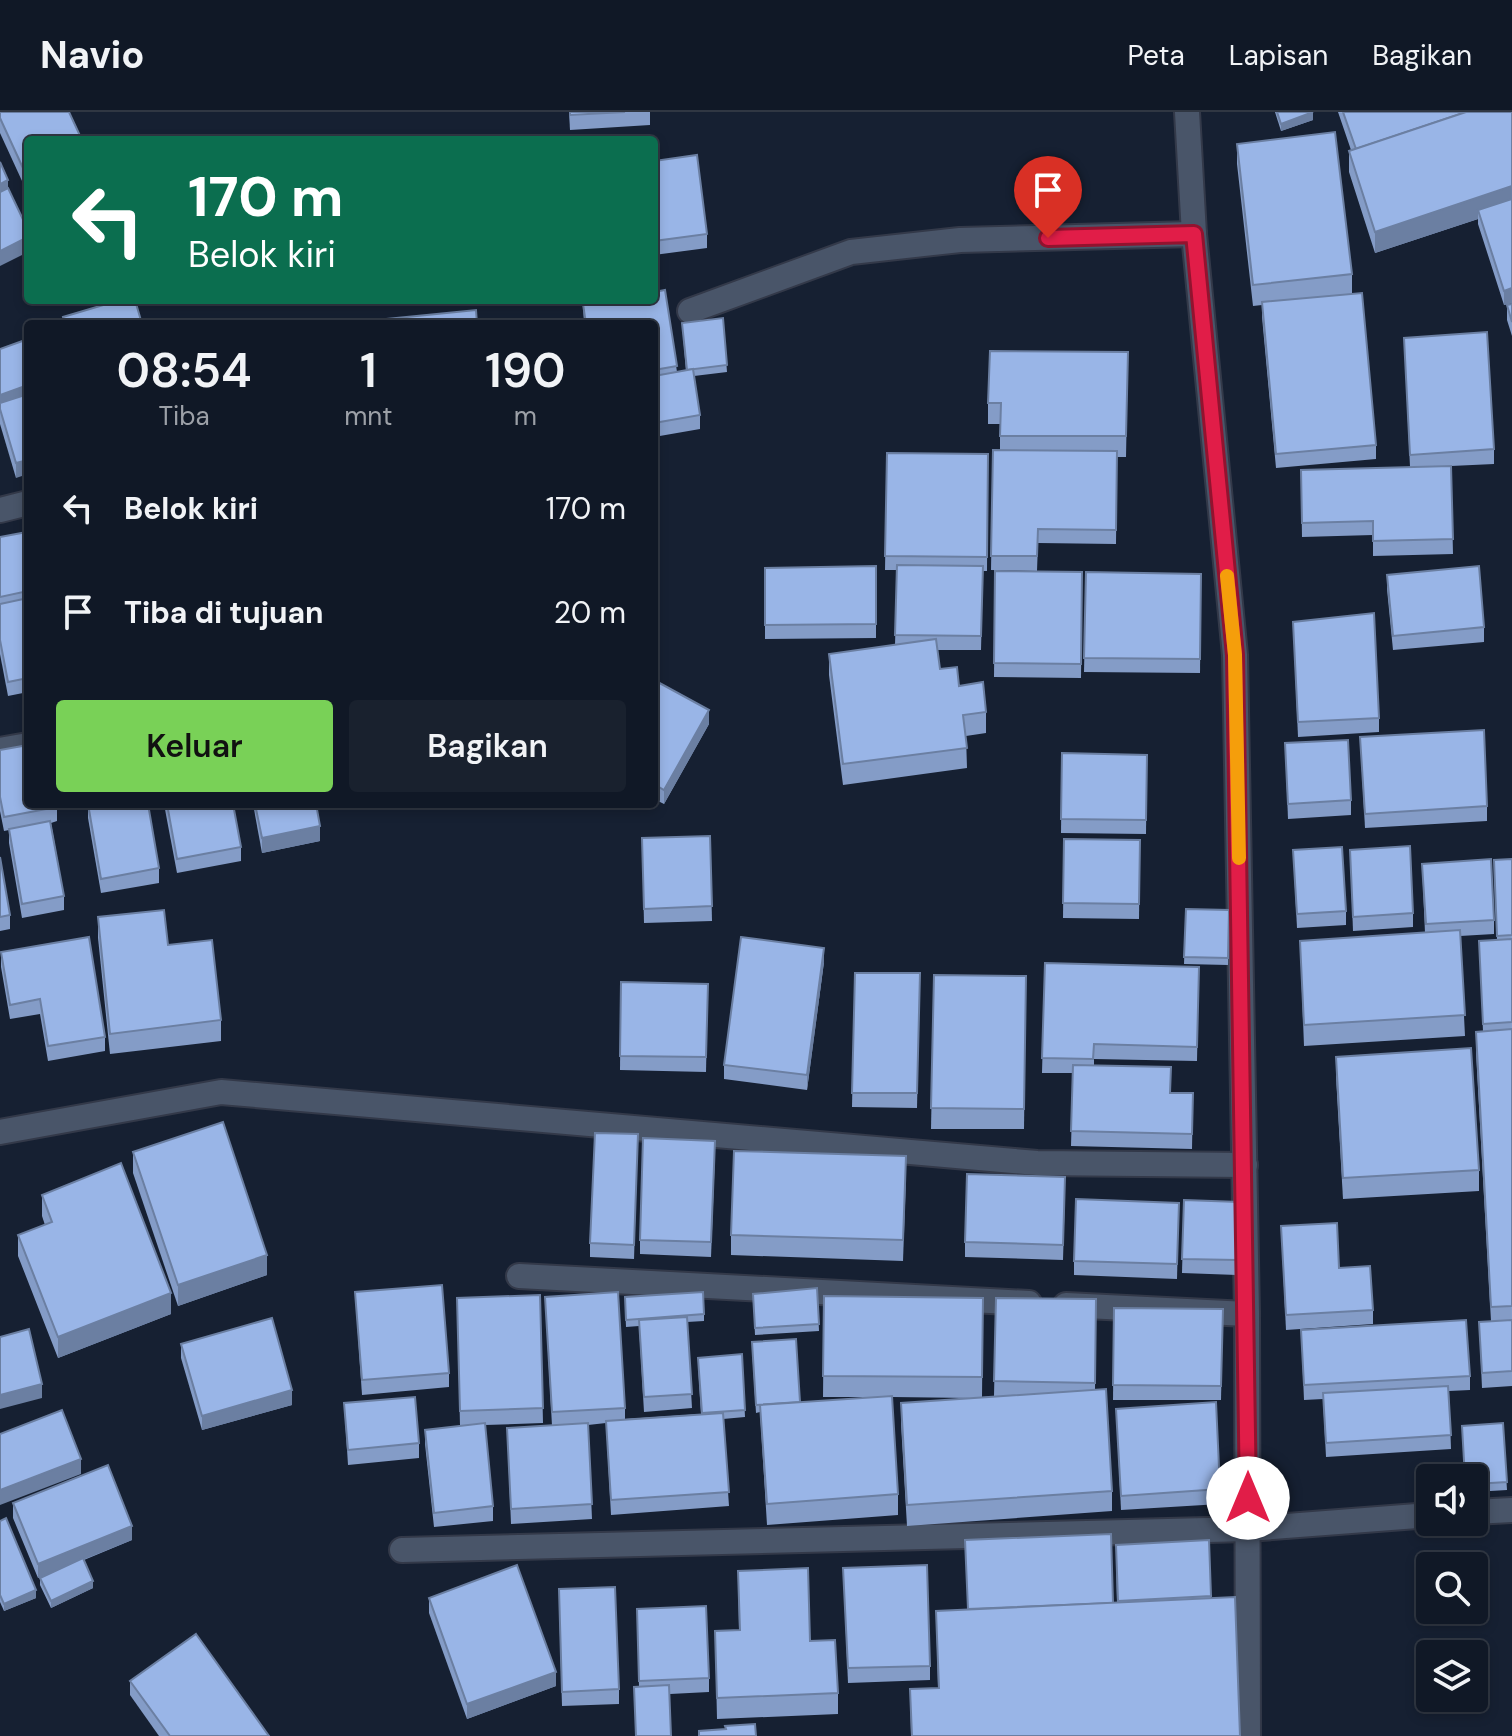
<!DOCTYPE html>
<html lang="id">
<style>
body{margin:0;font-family:"DM Sans",sans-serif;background:#19212e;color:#f1f3f6;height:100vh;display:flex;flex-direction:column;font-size:30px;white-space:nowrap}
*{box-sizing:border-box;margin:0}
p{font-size:26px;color:#9ca0a7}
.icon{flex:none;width:44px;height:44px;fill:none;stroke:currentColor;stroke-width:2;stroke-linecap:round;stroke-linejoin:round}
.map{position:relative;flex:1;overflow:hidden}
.details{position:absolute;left:24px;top:208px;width:634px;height:488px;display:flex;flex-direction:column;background:#101826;border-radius:8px;box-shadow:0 4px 12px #0003,0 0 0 2px #303743}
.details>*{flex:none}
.hud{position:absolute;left:24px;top:24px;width:634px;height:168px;border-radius:8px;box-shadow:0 4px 12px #0003,0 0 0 2px #303743;background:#0b6e4f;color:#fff;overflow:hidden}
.controls{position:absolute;left:1416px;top:1352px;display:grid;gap:16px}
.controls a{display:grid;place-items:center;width:72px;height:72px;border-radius:8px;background:#101826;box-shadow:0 4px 12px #0003,0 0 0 2px #303743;font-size:40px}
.pin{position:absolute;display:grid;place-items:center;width:68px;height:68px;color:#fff;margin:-82px -34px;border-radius:50% 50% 50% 0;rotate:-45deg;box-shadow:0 0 8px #0007}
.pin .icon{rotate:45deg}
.me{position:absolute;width:88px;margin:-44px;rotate:0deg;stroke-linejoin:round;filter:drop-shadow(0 0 6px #0008)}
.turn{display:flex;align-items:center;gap:28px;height:168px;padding:0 32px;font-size:36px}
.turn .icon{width:104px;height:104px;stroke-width:2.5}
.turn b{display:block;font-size:56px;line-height:68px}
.eta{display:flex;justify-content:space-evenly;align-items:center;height:136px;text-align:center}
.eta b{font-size:48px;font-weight:600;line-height:56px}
.cta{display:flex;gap:16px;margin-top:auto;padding:16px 32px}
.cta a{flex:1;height:92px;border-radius:8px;background:#79d157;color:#111;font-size:32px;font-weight:600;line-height:92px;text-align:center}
.cta a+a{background:#19212e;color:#f1f3f6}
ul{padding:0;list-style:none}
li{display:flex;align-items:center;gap:24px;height:104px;padding:0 32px}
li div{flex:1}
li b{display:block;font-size:30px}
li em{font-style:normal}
header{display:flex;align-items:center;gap:48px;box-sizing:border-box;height:112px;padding:0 40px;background:#101826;border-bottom:2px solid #303743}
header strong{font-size:38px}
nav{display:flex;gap:44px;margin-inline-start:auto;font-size:28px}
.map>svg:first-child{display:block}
</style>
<header>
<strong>Navio</strong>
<nav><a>Peta</a><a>Lapisan</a><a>Bagikan</a></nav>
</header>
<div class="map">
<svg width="1512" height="1624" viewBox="0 0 1512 1624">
<rect width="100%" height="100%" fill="#162032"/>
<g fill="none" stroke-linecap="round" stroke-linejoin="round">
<defs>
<g id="minor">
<polyline points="1187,0 1194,122 1235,543 1247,1202 1248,1624"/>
<polyline points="690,199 851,140 960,128 1194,122"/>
<polyline points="0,398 28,391"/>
<polyline points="0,638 28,633"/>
<polyline points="0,1020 221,980 1037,1051 1245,1053"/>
<polyline points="519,1164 1029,1191"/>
<polyline points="1066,1193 1247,1202"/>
<polyline points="1474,1400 1512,1398"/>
<polyline points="402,1438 1248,1417 1430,1403"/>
</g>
</defs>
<use href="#minor" stroke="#333949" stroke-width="28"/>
<use href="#minor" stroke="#495569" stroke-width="24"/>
</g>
<g fill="#849cc7">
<polygon points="0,0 28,28 28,82 0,21"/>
<polygon points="569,0 650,0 650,13 570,18"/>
<polygon points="1275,0 1313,0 1313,8 1281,19"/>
<polygon points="1338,0 1512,0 1512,191 1504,193 1478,112 1478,107 1375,141 1349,60 1349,39 1351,38"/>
<polygon points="1237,32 1352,162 1352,182 1376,333 1376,347 1276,356 1262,205 1262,193 1253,194 1237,52"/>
<polygon points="654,49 707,122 707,136 654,143"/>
<polygon points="665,178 677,260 686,259 682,211 723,206 727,260 694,264 700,303 700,317 654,325 654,212 584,212 583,192 605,188 654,188 654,180"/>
<polygon points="1512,192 1512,224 1507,208 1507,193"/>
<polygon points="1404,226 1494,337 1494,352 1451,354 1453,442 1373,444 1373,423 1302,425 1301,358 1410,355"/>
<polygon points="28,227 16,366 0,312 0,237"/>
<polygon points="1128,240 1126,345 1117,345 1116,432 1038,431 1037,459 991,458 993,338 1000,338 1000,312 988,312 988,291"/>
<polygon points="887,341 988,342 987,459 983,459 981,538 937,538 940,557 959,574 986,600 986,621 966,624 967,656 843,673 829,563 829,542 895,533 897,458 885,458"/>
<polygon points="0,425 28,426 28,580 8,584 0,542"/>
<polygon points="876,454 876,526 765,527 765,456"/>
<polygon points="995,459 1082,460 1081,566 994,565"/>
<polygon points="1086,460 1201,462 1200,561 1084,560"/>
<polygon points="1387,463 1484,515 1484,530 1393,538 1387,477"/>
<polygon points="1293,510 1379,606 1379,620 1298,625"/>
<polygon points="654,568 709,612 664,692 654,687"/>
<polygon points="1360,625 1487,694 1487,709 1365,716"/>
<polygon points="1285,631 1351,688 1351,703 1288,707"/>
<polygon points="0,638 57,695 57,709 51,711 64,784 64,798 22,806 9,731 9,718 4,719 0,699"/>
<polygon points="1062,641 1147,643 1146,722 1061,721"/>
<polygon points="88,692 159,756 159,771 101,781 88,706"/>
<polygon points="164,692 233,692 241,735 241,749 177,761"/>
<polygon points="253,692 316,692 320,729 262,741"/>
<polygon points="710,724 712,809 644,811 642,726"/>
<polygon points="1064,727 1140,728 1139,807 1063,806"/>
<polygon points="1293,738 1346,799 1346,813 1297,816"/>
<polygon points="1350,738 1413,801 1413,815 1353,819"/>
<polygon points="0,745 10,803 10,817 0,819"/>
<polygon points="1512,747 1512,1274 1482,1276 1479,1210 1491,1209 1476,941 1476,920 1483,919 1479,829 1497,828 1494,748"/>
<polygon points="1422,752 1494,808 1494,822 1460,824 1465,924 1304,934 1300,829 1425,821"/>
<polygon points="1186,797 1229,798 1228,853 1184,852"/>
<polygon points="98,805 168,833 221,908 221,929 110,942 98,826"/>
<polygon points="1,840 105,925 105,939 48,949 40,902 10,907 1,855"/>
<polygon points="824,850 807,978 724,967 724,953"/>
<polygon points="1045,851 1199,855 1197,949 1094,947 1094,953 1171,981 1193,981 1192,1037 1071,1034 1073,961 1042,961"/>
<polygon points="855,861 920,861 917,996 852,995"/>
<polygon points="934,863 1026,864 1024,1017 931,1017"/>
<polygon points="621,870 708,872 706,960 620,958"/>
<polygon points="1336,945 1479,1058 1479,1079 1343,1087 1336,965"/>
<polygon points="638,1022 634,1147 590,1145 590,1131"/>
<polygon points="133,1040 267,1163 178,1194 133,1061"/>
<polygon points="715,1043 711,1145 640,1142 640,1128"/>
<polygon points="906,1065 903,1149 731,1143 731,1123"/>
<polygon points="1065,1080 1063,1148 965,1145 965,1130"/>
<polygon points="42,1083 171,1202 58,1246 18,1144 18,1123 45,1113 42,1104"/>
<polygon points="1184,1088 1239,1090 1237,1163 1182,1161"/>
<polygon points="1179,1091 1177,1167 1074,1163 1074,1149"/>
<polygon points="1281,1114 1339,1156 1373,1198 1373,1212 1286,1218"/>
<polygon points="817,1176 819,1219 755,1223 753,1182"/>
<polygon points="355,1180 449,1261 449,1275 362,1283"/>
<polygon points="540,1183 543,1311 485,1313 493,1394 493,1409 434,1415 425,1332 425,1318 460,1314 457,1186"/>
<polygon points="824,1184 983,1186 982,1285 1002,1284 994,1284 996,1186 1096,1187 1095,1278 1112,1379 1112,1399 907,1414 901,1312 901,1291 971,1286 892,1285 898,1382 898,1403 767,1413 760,1300 756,1301 752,1237 800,1290 875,1285 823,1285"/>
<polygon points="545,1185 625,1296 625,1307 701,1302 698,1253 742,1242 745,1305 723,1307 729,1394 611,1403 606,1311 588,1313 592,1407 511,1412 507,1316 552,1314"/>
<polygon points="625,1192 704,1202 704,1209 687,1210 692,1296 644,1300 639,1214 626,1215"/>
<polygon points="1114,1196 1223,1197 1221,1288 1113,1288"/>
<polygon points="1301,1218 1470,1264 1470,1278 1449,1279 1451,1337 1326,1345 1323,1287 1304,1288"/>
<polygon points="181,1232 292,1293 202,1318 181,1246"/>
<polygon points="344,1291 419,1331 419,1346 348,1353"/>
<polygon points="1116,1297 1220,1377 1220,1392 1121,1398"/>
<polygon points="1503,1311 1507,1378 1474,1380 1474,1366"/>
<polygon points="13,1391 132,1428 84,1448 93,1476 51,1496 40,1473 40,1466 49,1462 38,1466 13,1406"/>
<polygon points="0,1409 36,1486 4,1499 0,1490"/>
<polygon points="1209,1428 1211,1487 1240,1624 911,1624 910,1577 938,1576 936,1499 1117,1491 1116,1447"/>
<polygon points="843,1456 930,1554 930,1568 848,1571"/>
<polygon points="738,1459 810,1529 838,1581 838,1602 717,1607 715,1519 739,1518"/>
<polygon points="429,1486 556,1574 467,1607 429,1501"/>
<polygon points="559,1492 619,1577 619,1592 562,1594"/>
<polygon points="637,1497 709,1566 709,1580 670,1582 639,1575"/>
<polygon points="130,1569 269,1624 159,1624 130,1583"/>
</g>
<g fill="#6b7fa2">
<polygon points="1313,0 1313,8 1281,19 1281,12"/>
<polygon points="8,68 8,82 0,86 0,72"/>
<polygon points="1512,74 1512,95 1478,98 1478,107 1375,141 1375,120"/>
<polygon points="28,125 28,140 0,154 0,139"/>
<polygon points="1512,176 1512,191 1504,193 1504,179"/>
<polygon points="28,273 28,287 0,297 0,283"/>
<polygon points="28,348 28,362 16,366 16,351"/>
<polygon points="709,598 709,612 664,692 664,678"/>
<polygon points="320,714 320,729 262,741 262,726"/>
<polygon points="824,836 824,850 807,978 807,963"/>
<polygon points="267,1143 267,1163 178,1194 178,1173"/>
<polygon points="171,1181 171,1202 58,1246 58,1225"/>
<polygon points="42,1272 42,1286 0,1297 0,1283"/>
<polygon points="292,1278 292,1293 202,1318 202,1304"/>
<polygon points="81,1347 81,1362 0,1393 0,1378"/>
<polygon points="132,1414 132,1428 38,1466 38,1452"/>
<polygon points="93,1469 93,1476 51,1496 51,1489"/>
<polygon points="36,1478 36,1486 4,1499 4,1492"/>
<polygon points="556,1560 556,1574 467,1607 467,1592"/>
</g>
<g fill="#99b5e7" stroke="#6b7fa2" stroke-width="2">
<polygon points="0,0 69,0 82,28 28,28 28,67 0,6"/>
<polygon points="570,0 625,0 570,3"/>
<polygon points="1277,0 1313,0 1281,12"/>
<polygon points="1343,0 1466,0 1356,37"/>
<polygon points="1466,0 1512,0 1512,74 1375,120 1349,39"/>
<polygon points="1335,20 1352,162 1253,173 1237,32"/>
<polygon points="697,43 707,122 654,129 654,49"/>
<polygon points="0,50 8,68 0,72"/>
<polygon points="8,76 28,118 28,125 0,139 0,80"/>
<polygon points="1512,87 1512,176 1504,179 1478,98"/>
<polygon points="665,178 677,254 654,258 654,212 586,212 583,192 605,188 654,188 654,180"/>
<polygon points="1362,181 1376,333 1276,342 1262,190"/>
<polygon points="120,188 135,188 142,212 65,212 63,205"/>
<polygon points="1512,192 1512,210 1507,193"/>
<polygon points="476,198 477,212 387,212 387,207"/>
<polygon points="723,206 727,253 687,258 682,211"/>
<polygon points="1487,220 1494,337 1410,343 1404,226"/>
<polygon points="28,227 28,273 0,283 0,237"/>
<polygon points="990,239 1128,240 1126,324 1000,324 1001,291 988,291"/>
<polygon points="693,257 700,303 654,311 654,264"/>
<polygon points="28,282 28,348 16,351 0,297 0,291"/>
<polygon points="993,338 1117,339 1116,418 1038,417 1037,444 991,444"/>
<polygon points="887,341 988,342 987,445 885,444"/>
<polygon points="1451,354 1453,427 1373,429 1373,409 1302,411 1301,358"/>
<polygon points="27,420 28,426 28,479 0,485 0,425"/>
<polygon points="897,453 983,454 981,524 895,523"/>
<polygon points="876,454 876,512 765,513 765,456"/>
<polygon points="1479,454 1484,515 1393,524 1387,463"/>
<polygon points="995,459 1082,460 1081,552 994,551"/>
<polygon points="1086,460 1201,462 1200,547 1084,546"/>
<polygon points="28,486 28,566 8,570 0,528 0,492"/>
<polygon points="1374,501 1379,606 1298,610 1293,510"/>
<polygon points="936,527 940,557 957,555 959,574 983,570 986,600 963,603 967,636 843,652 829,542"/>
<polygon points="654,568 709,598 664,678 654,672"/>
<polygon points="1484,618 1487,694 1365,702 1360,625"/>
<polygon points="1348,628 1351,688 1288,692 1285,631"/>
<polygon points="28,633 28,692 57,692 57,695 4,705 0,685 0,638"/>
<polygon points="1062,641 1147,643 1146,708 1061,707"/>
<polygon points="88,692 148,692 159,756 101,767"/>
<polygon points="167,692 233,692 241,735 177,747"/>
<polygon points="255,692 316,692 320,714 262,726"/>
<polygon points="50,709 64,784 22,792 9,717"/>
<polygon points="710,724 712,794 644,797 642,726"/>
<polygon points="1064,727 1140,728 1139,792 1063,791"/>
<polygon points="1410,734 1413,801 1353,805 1350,738"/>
<polygon points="1342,735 1346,799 1297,802 1293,738"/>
<polygon points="0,745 10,803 0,805"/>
<polygon points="1491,747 1494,808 1426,812 1422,752"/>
<polygon points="1512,747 1512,823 1497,824 1494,748"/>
<polygon points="1186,797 1229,798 1228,846 1184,845"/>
<polygon points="164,798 168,833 212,828 221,908 110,922 98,805"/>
<polygon points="1460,818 1465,903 1304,913 1300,829"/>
<polygon points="89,825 105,925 48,934 40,887 10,893 1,840"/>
<polygon points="741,825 824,836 807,963 724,953"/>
<polygon points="1512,827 1512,910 1483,912 1479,829"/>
<polygon points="1045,851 1199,855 1197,935 1094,932 1093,947 1042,946"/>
<polygon points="855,861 920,861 917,981 852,981"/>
<polygon points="934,863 1026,864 1024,997 931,996"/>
<polygon points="621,870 708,872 706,945 620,944"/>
<polygon points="1512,917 1512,1194 1491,1195 1476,920"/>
<polygon points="1471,936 1479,1058 1343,1066 1336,945"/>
<polygon points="1073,953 1171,955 1170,981 1193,981 1192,1022 1071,1019"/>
<polygon points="223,1010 267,1143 178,1173 133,1040"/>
<polygon points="595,1021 638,1022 634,1133 590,1131"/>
<polygon points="643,1026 715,1029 711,1130 640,1128"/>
<polygon points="734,1039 906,1044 903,1128 731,1123"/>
<polygon points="121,1051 171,1181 58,1225 18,1123 52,1110 42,1083"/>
<polygon points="967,1062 1065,1065 1063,1133 965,1130"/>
<polygon points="1076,1087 1179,1091 1177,1152 1074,1149"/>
<polygon points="1184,1088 1239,1090 1237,1148 1182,1147"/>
<polygon points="1337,1111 1339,1156 1370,1154 1373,1198 1286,1203 1281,1114"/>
<polygon points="442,1173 449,1261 362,1268 355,1180"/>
<polygon points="817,1176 819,1212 755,1216 753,1182"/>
<polygon points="618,1180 625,1296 552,1300 545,1185"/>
<polygon points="703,1180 704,1202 626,1208 625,1185"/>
<polygon points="540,1183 543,1296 460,1299 457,1186"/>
<polygon points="824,1184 983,1186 982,1265 823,1264"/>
<polygon points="996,1186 1096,1187 1095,1271 994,1269"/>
<polygon points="1114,1196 1223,1197 1221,1274 1113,1273"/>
<polygon points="687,1205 692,1282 644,1285 639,1208"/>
<polygon points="272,1206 292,1278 202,1304 181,1232"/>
<polygon points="1466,1208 1470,1264 1304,1273 1301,1218"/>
<polygon points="1512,1208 1512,1259 1482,1261 1479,1210"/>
<polygon points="29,1217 42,1272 0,1283 0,1225"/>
<polygon points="796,1227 800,1290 756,1293 752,1230"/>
<polygon points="742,1242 745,1298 702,1301 698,1246"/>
<polygon points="1448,1274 1451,1323 1326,1331 1323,1281"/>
<polygon points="1106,1277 1112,1379 907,1393 901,1291"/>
<polygon points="892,1284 898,1382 767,1392 760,1293"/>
<polygon points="415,1285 419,1331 348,1338 344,1291"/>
<polygon points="1216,1290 1220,1377 1121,1384 1116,1297"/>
<polygon points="62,1298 81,1347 0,1378 0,1322"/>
<polygon points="723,1301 729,1380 611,1388 606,1309"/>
<polygon points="485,1311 493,1394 434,1401 425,1318"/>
<polygon points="588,1311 592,1392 511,1397 507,1316"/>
<polygon points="1503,1311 1507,1370 1474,1372 1474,1366 1465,1366 1462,1314"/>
<polygon points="108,1353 132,1414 38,1452 13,1391"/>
<polygon points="6,1406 36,1478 4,1492 0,1483 0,1409"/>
<polygon points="1111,1422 1113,1491 968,1497 965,1428"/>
<polygon points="1209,1428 1211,1484 1118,1489 1116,1433"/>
<polygon points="83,1446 93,1469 51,1489 40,1466"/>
<polygon points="517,1453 556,1560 467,1592 429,1486"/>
<polygon points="927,1453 930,1554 848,1556 843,1456"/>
<polygon points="808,1456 810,1529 835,1528 838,1581 717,1586 715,1519 740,1518 738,1459"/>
<polygon points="615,1475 619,1577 562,1580 559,1477"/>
<polygon points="1235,1485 1240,1624 912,1624 910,1577 939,1576 936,1499"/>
<polygon points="706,1494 709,1566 639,1569 637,1497"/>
<polygon points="196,1522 269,1624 170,1624 130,1569"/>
<polygon points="669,1573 671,1624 636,1624 634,1575"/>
<polygon points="755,1612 756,1624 699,1624 699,1619 726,1617 725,1614"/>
</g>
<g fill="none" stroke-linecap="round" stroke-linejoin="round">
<defs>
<polyline id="route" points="1048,126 1194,122 1235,543 1248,1386"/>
</defs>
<use href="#route" stroke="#92132f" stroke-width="20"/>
<use href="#route" stroke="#e11d48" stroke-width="14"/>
<polyline stroke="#f59e0b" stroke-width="14" points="1227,464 1235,543 1239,746"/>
</g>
</svg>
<div class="controls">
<a><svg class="icon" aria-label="sound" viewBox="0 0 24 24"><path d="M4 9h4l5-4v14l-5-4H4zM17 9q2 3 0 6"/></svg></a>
<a><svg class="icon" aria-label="search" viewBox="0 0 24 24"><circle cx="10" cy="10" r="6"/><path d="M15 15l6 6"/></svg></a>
<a><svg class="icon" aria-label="layers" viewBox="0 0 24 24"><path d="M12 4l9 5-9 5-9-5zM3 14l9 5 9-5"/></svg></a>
</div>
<div class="pin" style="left:1048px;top:126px;background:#d93025"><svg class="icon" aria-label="arrive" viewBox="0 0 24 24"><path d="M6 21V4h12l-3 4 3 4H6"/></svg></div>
<svg class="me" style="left:1248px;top:1386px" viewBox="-20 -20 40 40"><circle r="19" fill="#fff"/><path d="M0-13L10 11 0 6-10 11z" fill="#e11d48"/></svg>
<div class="hud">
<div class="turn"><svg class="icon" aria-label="left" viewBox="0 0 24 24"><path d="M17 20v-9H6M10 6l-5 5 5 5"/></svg><div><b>170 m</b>Belok kiri</div></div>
</div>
<section class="details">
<div class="eta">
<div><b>08:54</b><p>Tiba</p></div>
<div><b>1</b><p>mnt</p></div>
<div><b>190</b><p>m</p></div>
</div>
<ul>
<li><svg class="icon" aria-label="left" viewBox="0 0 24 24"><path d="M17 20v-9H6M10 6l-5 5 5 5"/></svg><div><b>Belok kiri</b></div><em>170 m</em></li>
<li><svg class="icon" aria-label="arrive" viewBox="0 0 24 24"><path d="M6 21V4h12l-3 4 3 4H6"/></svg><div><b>Tiba di tujuan</b></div><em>20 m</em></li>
</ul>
<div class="cta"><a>Keluar</a><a>Bagikan</a></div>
</section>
</div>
